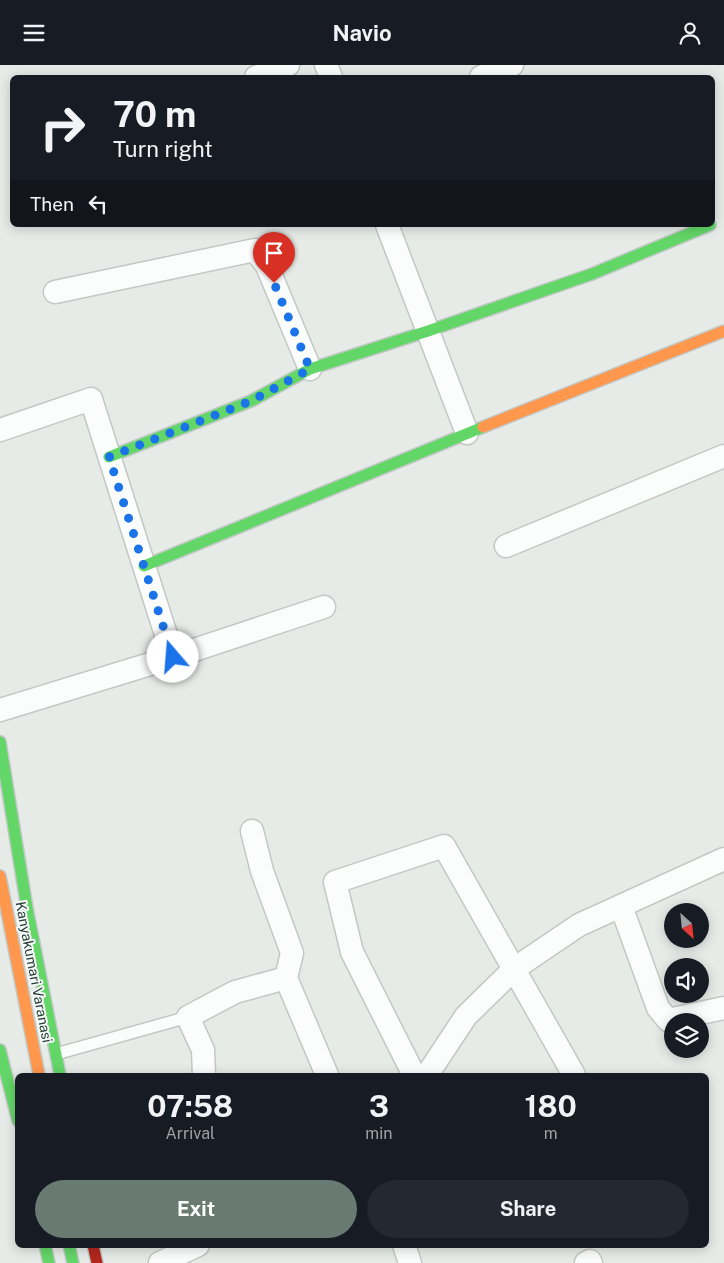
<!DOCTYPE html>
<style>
body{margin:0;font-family:"Public Sans",sans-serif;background:#242831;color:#f1f3f6;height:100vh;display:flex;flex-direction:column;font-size:19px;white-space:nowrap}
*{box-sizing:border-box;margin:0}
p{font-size:16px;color:#9ea1a6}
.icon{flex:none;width:28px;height:28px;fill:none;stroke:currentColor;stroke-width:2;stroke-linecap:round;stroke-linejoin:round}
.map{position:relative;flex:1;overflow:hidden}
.details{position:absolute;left:15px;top:1008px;width:694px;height:175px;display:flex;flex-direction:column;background:#171b24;border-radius:8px;box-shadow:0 2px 12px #0003}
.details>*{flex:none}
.guide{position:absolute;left:10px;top:10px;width:705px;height:152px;border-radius:8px;box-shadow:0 2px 12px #0003;background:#171b24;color:#f1f3f6;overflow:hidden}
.needle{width:32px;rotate:153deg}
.fabs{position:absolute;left:664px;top:838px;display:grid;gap:10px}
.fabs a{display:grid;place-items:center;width:45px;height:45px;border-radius:50%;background:#171b24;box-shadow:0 2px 12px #0003;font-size:25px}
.pin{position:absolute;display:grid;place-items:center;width:42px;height:42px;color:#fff;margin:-51px -21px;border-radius:50% 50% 50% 0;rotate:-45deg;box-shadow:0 0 5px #0007}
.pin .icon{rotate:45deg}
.me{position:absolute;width:55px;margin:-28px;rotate:342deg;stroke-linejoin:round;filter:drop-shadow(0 0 4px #0008)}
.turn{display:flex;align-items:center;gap:18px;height:105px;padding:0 20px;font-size:22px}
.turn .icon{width:65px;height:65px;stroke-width:2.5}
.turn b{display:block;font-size:35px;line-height:42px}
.then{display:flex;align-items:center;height:48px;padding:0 20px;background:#0003;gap:10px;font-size:19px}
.eta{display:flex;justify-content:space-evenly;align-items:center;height:85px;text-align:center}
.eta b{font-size:30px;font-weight:700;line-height:35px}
.button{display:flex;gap:10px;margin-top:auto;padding:10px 20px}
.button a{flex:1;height:58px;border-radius:30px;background:#697a73;color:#fff;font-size:20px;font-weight:700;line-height:58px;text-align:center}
.button a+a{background:#242831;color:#f1f3f6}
header{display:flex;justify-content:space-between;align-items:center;height:65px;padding:0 20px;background:#171b24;font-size:22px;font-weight:700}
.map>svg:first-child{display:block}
</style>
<header><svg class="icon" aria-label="menu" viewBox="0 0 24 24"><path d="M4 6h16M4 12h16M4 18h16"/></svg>Navio<svg class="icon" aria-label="person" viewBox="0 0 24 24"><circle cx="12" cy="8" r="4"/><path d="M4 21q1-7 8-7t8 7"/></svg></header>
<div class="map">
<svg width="724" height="1198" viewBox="0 0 724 1198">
<rect width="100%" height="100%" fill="#e6ebe8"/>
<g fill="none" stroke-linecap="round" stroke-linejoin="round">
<defs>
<polyline id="lane" points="56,989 188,952"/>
<g id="street">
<polyline points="326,0 331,12"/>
<polyline points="256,12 288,0"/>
<polyline points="481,12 512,0"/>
<polyline points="387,160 467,368"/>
<polyline points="55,227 255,185 267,201 310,304"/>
<polyline points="0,365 91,334 173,592"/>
<polyline points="506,481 724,391"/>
<polyline points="0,645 173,592 324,542"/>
<polyline points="252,766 262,806 292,888 286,913 327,1010"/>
<polyline points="621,841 658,943 668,955 724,943"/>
<polyline points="204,1010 203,985 188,952 235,927 286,913"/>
<polyline points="414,1010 352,887 335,817 444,781 574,1010"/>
<polyline points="427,1010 466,951 514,904 579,860 724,794"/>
<polyline points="404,1180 410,1198"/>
<polyline points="160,1198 198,1180"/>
<polyline points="586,1198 590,1196 591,1198"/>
</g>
<g id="fast">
<polyline points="109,392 251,336 310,304 428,266 592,209 710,160"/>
<polyline points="144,501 483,362"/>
<polyline points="0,677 27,843 60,1010"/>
<polyline points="0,985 18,1056"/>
<polyline points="45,1180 49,1198"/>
<polyline points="69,1180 73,1198"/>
</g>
<g id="slow">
<polyline points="483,362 724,266"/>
<polyline points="0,811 39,1010"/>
</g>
<polyline id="jam" points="93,1180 97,1198"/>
</defs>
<use href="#lane" stroke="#c3c8c5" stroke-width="14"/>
<use href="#street" stroke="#c3c8c5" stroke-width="25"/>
<use href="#fast" stroke="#c2c8c5" stroke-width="14"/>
<use href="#slow" stroke="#c2c8c5" stroke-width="14"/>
<use href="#jam" stroke="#c2c8c5" stroke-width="14"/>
<use href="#lane" stroke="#fbfcfc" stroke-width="11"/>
<use href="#street" stroke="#fbfcfc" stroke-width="22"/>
<use href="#fast" stroke="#63d668" stroke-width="11"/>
<use href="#slow" stroke="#ff974d" stroke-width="11"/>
<use href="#jam" stroke="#b3261e" stroke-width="11"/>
</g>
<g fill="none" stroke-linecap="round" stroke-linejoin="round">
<polyline stroke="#1a73e8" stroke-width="9" stroke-dasharray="0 16.2" points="173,592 109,392 251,336 310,304 274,218"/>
</g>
<g text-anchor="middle" stroke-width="4" stroke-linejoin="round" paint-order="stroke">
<g font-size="14" fill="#253d34" stroke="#f5f9f7">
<text transform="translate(34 907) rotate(79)" y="5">Kanyakumari Varanasi</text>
</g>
</g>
</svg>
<div class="fabs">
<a><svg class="needle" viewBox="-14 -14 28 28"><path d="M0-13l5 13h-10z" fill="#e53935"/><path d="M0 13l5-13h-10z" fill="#9ea1a6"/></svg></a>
<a><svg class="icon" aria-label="sound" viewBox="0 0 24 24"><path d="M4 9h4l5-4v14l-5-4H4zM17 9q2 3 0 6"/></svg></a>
<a><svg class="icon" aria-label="layers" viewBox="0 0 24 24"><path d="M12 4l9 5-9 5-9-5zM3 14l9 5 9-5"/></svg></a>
</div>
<div class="pin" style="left:274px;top:218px;background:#d93025"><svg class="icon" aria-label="arrive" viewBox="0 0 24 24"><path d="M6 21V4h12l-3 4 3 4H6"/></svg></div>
<svg class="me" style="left:173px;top:592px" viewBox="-20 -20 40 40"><circle r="19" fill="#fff"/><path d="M0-13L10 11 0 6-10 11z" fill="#1a73e8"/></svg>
<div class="guide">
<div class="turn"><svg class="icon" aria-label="right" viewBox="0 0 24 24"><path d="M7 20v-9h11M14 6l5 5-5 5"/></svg><div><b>70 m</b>Turn right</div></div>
<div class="then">Then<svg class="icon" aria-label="left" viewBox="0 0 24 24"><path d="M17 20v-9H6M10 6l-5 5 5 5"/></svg></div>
</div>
<section class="details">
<div class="eta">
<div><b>07:58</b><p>Arrival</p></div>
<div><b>3</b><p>min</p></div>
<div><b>180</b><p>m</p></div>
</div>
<div class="button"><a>Exit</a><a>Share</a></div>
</section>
</div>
